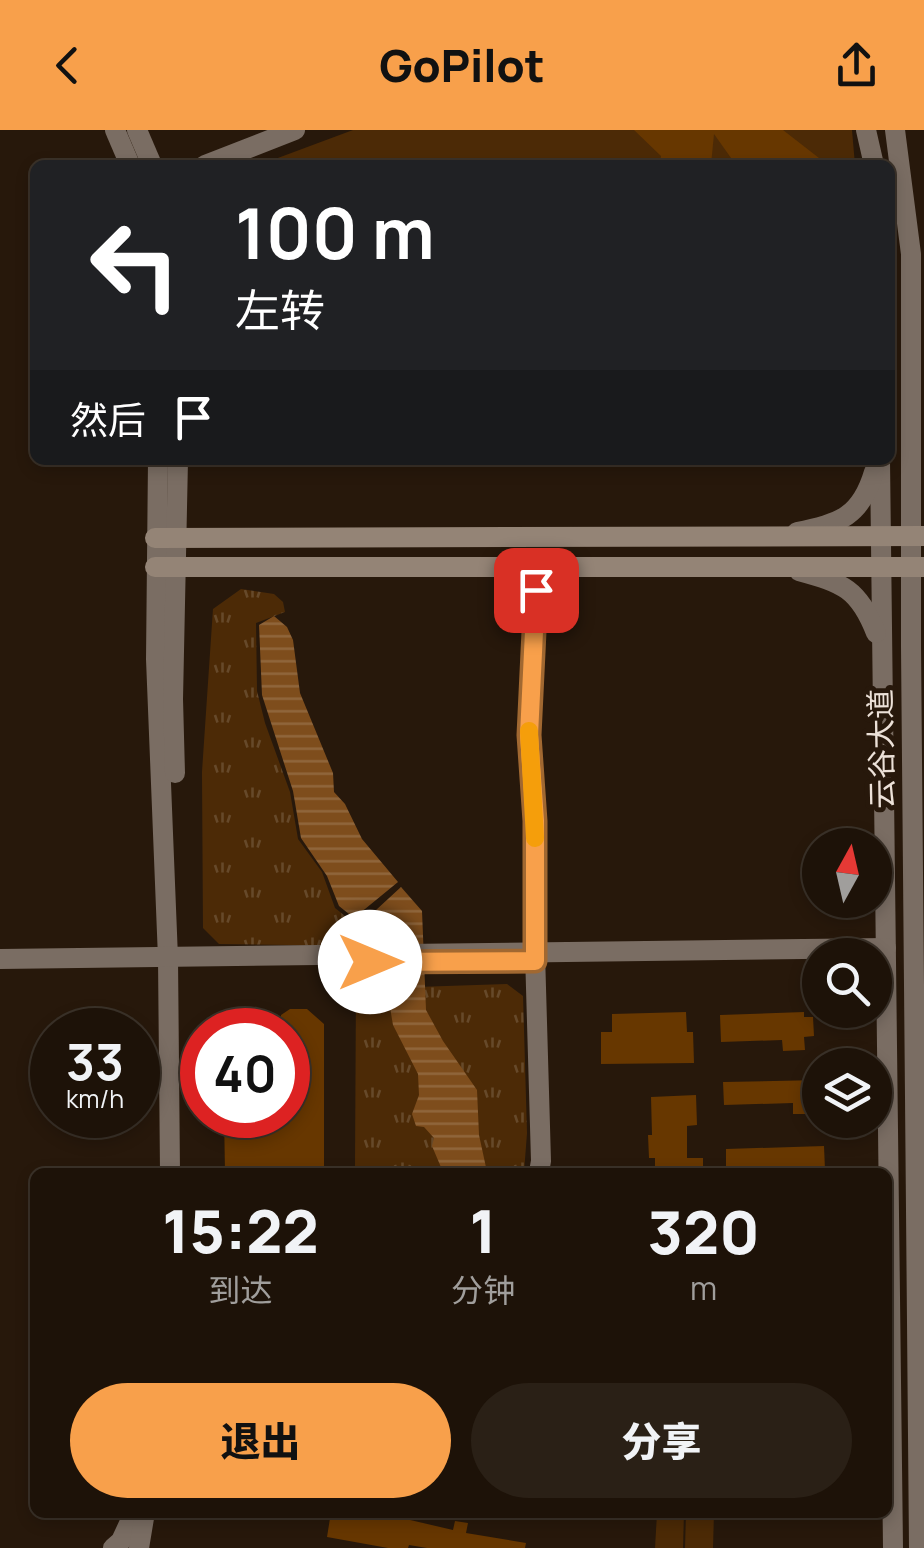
<!DOCTYPE html>
<html lang="zh">
<meta charset="utf-8">
<style>
body{margin:0;font-family:Manrope,"Noto Sans SC",sans-serif;background:#2a2016;color:#f1f3f6;height:100vh;display:flex;flex-direction:column;font-size:38px;white-space:nowrap}
*{box-sizing:border-box;margin:0}
p{font-size:32px;color:#a09e9c}
.icon{flex:none;width:55px;height:55px;fill:none;stroke:currentColor;stroke-width:2;stroke-linecap:round;stroke-linejoin:round}
.map{position:relative;flex:1;overflow:hidden}
.side{position:absolute;left:30px;top:1038px;width:862px;height:350px;display:flex;flex-direction:column;background:#1d1208;border-radius:15px;box-shadow:0 5px 15px #0003,0 0 0 2px #3b3229}
.side>*{flex:none}
.hud{position:absolute;left:30px;top:30px;width:865px;height:305px;border-radius:15px;box-shadow:0 5px 15px #0003,0 0 0 2px #3b3229;background:#202124;color:#fff;overflow:hidden}
.needle{width:65px;rotate:8deg}
.buttons{position:absolute;left:802px;top:698px;display:grid;gap:20px}
.buttons a{display:grid;place-items:center;width:90px;height:90px;border-radius:50%;background:#1d1208;box-shadow:0 5px 15px #0003,0 0 0 2px #3b3229;font-size:50px}
.speed{position:absolute;left:30px;top:878px;display:flex;gap:20px;font-size:50px;font-weight:700;text-align:center}
.speed>*{display:grid;place-content:center;width:130px;height:130px;border-radius:50%;background:#1d1208;box-shadow:0 5px 15px #0003,0 0 0 2px #3b3229;line-height:1}
.speed small{font-size:25px;font-weight:400}
.speed .limit{border:15px solid #d22;background:#fff;color:#111}
.pin{position:absolute;display:grid;place-items:center;width:85px;height:85px;color:#fff;margin:-42px;border-radius:20px;box-shadow:0 5px 15px #0006}
.me{position:absolute;width:110px;margin:-55px;rotate:90deg;stroke-linejoin:round;filter:drop-shadow(0 0 8px #0008)}
.turn{display:flex;align-items:center;gap:35px;height:210px;padding:0 40px;font-size:45px}
.turn .icon{width:130px;height:130px;stroke-width:2.5}
.turn b{display:block;font-size:70px;line-height:85px}
.then{display:flex;align-items:center;height:95px;padding:0 40px;background:#0003;gap:20px;font-size:38px}
.eta{display:flex;justify-content:space-evenly;align-items:center;height:170px;text-align:center}
.eta b{font-size:60px;font-weight:800;line-height:70px}
.primary-button{display:flex;gap:20px;margin-top:auto;padding:20px 40px}
.primary-button a{flex:1;height:115px;border-radius:60px;background:#f8a04b;color:#111;font-size:40px;font-weight:800;line-height:115px;text-align:center}
.primary-button a+a{background:#2a2016;color:#f1f3f6}
header{display:flex;justify-content:space-between;align-items:center;height:130px;padding:0 40px;background:#f8a04b;color:#111;font-size:45px;font-weight:800}
.map>svg:first-child{display:block}
</style>
<header><svg class="icon" aria-label="back" viewBox="0 0 24 24"><path d="M15 5l-7 7 7 7"/></svg>GoPilot<svg class="icon" aria-label="share" viewBox="0 0 24 24"><path d="M12 15V3M7 8l5-5 5 5M5 13v7h14v-7"/></svg></header>
<div class="map">
<svg width="924" height="1418" viewBox="0 0 924 1418">
<defs>
<pattern id="park-tufts" width="24" height="20" patternUnits="userSpaceOnUse" patternTransform="scale(2.5)"><rect width="24" height="20" fill="#4c2a06"/><path d="M3 7l-1-3M5 7V3M7 7l1-3M15 17l-1-3M17 17v-4M19 17l1-3" fill="none" stroke="#66492a"/></pattern>
<pattern id="water-rules" width="6" height="5" patternUnits="userSpaceOnUse" patternTransform="scale(2.5)"><rect width="6" height="5" fill="#7e4d1c"/><path d="M0 2.5h6" fill="none" stroke="#90663c"/></pattern>
</defs>
<rect width="100%" height="100%" fill="#27180b"/>
<g fill="url(#park-tufts)">
<polygon points="241,459 274,464 283,472 285,482 256,493 257,561 265,593 290,662 298,709 322,742 335,778 379,813 365,816 219,814 203,798 202,642 213,479"/>
<polygon points="507,854 523,866 527,1003 524,1042 355,1042 356,859"/>
</g>
<g fill="#4c2a06">
<polygon points="353,0 852,0 855,35 259,35"/>
<polygon points="657,1383 684,1383 683,1418 655,1418"/>
<polygon points="686,1383 714,1383 713,1418 685,1418"/>
</g>
<g fill="url(#water-rules)">
<polygon points="274,486 287,497 293,510 300,563 333,643 334,662 345,674 362,709 398,752 354,788 339,776 327,746 301,708 293,661 262,565 259,495"/>
<polygon points="401,757 422,781 426,880 443,911 477,960 479,1005 487,1042 443,1042 432,1016 434,1008 424,997 416,996 412,984 419,965 418,944 393,895 379,813 363,792"/>
</g>
<g fill="#673700">
<polygon points="634,0 783,0 819,28 809,35 736,35 714,4 711,35 660,35 661,26"/>
<polygon points="290,879 307,879 324,894 324,1042 225,1042 224,985 288,985 288,900 281,900 281,885"/>
<polygon points="686,882 687,902 693,902 694,933 601,934 601,902 612,902 612,884"/>
<polygon points="804,882 804,887 813,887 814,906 804,907 805,920 783,921 782,910 721,912 720,885"/>
<polygon points="820,950 820,974 810,974 811,984 793,984 793,973 724,975 723,952"/>
<polygon points="696,965 697,995 687,996 687,1028 703,1028 703,1042 655,1042 655,1028 649,1028 648,1005 652,1005 651,967"/>
<polygon points="824,1016 825,1040 726,1041 726,1019"/>
<polygon points="331,1382 376,1382 453,1400 455,1391 468,1393 466,1403 526,1413 525,1418 427,1418 409,1415 408,1418 388,1418 327,1407"/>
</g>
<g fill="none" stroke-linecap="round" stroke-linejoin="round">
<g stroke="#7a6d63" stroke-width="20">
<polyline points="115,0 130,35"/>
<polyline points="137,0 152,35"/>
<polyline points="866,0 874,35"/>
<polyline points="895,0 911,124 911,517 919,1418"/>
<polyline points="205,35 295,0"/>
<polyline points="158,330 156,529 168,828 170,1042"/>
<polyline points="880,330 893,1418"/>
<path d="M 797,402 C 840,394 861,386 874,342"/>
<polyline points="538,437 529,605 535,691 535,823 541,1031 539,1042"/>
<path d="M 799,441 C 843,453 859,459 876,503"/>
<polyline points="175,643 173,569 178,330"/>
<polyline points="0,829 886,818"/>
<polyline points="113,1418 121,1411 133,1385"/>
<polyline points="139,1418 145,1382"/>
</g>
<g stroke="#948476" stroke-width="20">
<polyline points="155,408 924,406"/>
<polyline points="155,437 924,437"/>
</g>
</g>
<g fill="none" stroke-linecap="round" stroke-linejoin="round">
<defs>
<polyline id="route" points="370,832 535,831 535,691 529,605 536,460"/>
</defs>
<use href="#route" stroke="#a16831" stroke-width="25"/>
<use href="#route" stroke="#f8a04b" stroke-width="18"/>
<polyline stroke="#f59e0b" stroke-width="18" points="529,601 535,708"/>
</g>
<g text-anchor="middle" stroke-width="10" stroke-linejoin="round" paint-order="stroke">
<g font-size="30" fill="#ece1d8" stroke="#27180b">
<text transform="translate(882 619) rotate(-91)" y="10">云谷大道</text>
</g>
</g>
</svg>
<div class="buttons">
<a><svg class="needle" viewBox="-14 -14 28 28"><path d="M0-13l5 13h-10z" fill="#e53935"/><path d="M0 13l5-13h-10z" fill="#a09e9c"/></svg></a>
<a><svg class="icon" aria-label="search" viewBox="0 0 24 24"><circle cx="10" cy="10" r="6"/><path d="M15 15l6 6"/></svg></a>
<a><svg class="icon" aria-label="layers" viewBox="0 0 24 24"><path d="M12 4l9 5-9 5-9-5zM3 14l9 5 9-5"/></svg></a>
</div>
<div class="speed"><div>33<small>km/h</small></div><div class="limit">40</div></div>
<div class="pin" style="left:536px;top:460px;background:#d93025"><svg class="icon" aria-label="arrive" viewBox="0 0 24 24"><path d="M6 21V4h12l-3 4 3 4H6"/></svg></div>
<svg class="me" style="left:370px;top:832px" viewBox="-20 -20 40 40"><circle r="19" fill="#fff"/><path d="M0-13L10 11 0 6-10 11z" fill="#f8a04b"/></svg>
<div class="hud">
<div class="turn"><svg class="icon" aria-label="left" viewBox="0 0 24 24"><path d="M17 20v-9H6M10 6l-5 5 5 5"/></svg><div><b>100 m</b>左转</div></div>
<div class="then">然后<svg class="icon" aria-label="arrive" viewBox="0 0 24 24"><path d="M6 21V4h12l-3 4 3 4H6"/></svg></div>
</div>
<section class="side">
<div class="eta">
<div><b>15:22</b><p>到达</p></div>
<div><b>1</b><p>分钟</p></div>
<div><b>320</b><p>m</p></div>
</div>
<div class="primary-button"><a>退出</a><a>分享</a></div>
</section>
</div>
